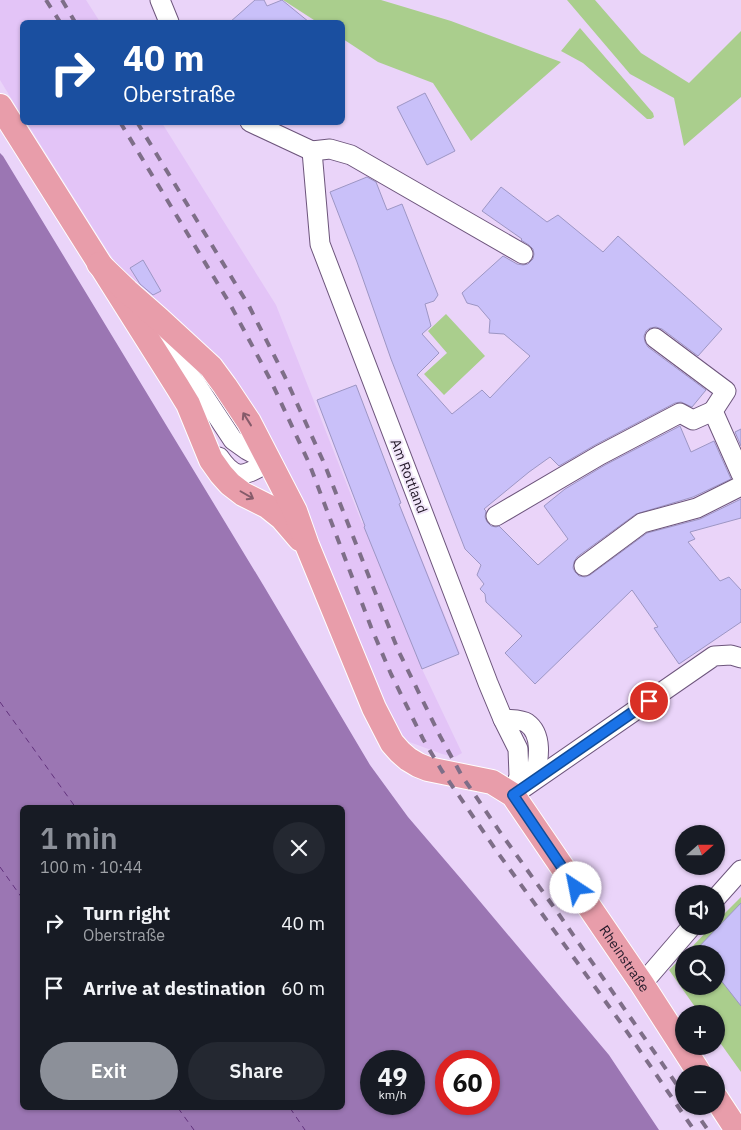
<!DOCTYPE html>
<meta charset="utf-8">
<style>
body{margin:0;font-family:"IBM Plex Sans",sans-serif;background:#242831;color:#f1f3f6;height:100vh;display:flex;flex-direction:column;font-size:19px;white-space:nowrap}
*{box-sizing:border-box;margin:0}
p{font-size:16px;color:#9ea1a6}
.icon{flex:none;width:28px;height:28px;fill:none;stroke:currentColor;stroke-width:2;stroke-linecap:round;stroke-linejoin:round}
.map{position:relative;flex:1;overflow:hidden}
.side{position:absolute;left:20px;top:805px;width:325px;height:305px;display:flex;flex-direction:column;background:#171b24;border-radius:8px;box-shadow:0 1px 4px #0004}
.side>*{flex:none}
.guide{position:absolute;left:20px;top:20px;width:325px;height:105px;border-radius:8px;box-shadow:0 1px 4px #0004;background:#1a4fa0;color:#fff;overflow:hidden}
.needle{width:32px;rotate:69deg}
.tools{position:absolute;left:675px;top:825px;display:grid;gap:10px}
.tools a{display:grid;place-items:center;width:50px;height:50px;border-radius:50%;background:#171b24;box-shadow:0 1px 4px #0004;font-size:25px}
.speed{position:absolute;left:360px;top:1050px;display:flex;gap:10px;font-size:25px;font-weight:700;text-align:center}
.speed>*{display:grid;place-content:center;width:65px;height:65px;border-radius:50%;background:#171b24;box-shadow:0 1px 4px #0004;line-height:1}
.speed small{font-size:12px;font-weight:400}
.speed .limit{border:8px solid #d22;background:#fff;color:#111}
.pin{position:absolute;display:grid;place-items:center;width:42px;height:42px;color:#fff;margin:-21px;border:2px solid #fff;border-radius:50%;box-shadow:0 1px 5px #0007}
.me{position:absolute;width:55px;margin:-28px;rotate:326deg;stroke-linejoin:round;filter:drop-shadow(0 0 4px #0008)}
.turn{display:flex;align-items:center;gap:18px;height:105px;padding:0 20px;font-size:22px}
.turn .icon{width:65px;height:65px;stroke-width:2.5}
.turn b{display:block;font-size:35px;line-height:42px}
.round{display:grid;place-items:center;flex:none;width:52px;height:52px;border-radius:26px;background:#242831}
.overview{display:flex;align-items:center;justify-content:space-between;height:85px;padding:0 20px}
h1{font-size:30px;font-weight:600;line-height:38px;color:#8c9099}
.cta{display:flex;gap:10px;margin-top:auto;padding:10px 20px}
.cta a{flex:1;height:58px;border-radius:30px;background:#8c9099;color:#fff;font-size:20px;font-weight:600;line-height:58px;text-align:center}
.cta a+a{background:#242831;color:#f1f3f6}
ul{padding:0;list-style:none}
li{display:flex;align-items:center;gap:15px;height:65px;padding:0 20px}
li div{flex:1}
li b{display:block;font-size:19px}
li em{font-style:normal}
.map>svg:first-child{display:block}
</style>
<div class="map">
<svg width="741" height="1130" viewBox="0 0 741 1130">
<rect width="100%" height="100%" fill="#ead4f9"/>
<g fill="#e3c4f7">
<polygon points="0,0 86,0 100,22 22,22 22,116 0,80"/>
<polygon points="27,123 162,123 276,305 362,523 401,508 460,653 422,669 462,753 455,757 442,754 404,740 392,722 281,464 138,294 107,250"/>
</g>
<g fill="#aace8d">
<polygon points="283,0 381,0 451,21 561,62 471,141 433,83 378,62 343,39 342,22 317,22"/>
<polygon points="567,0 595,0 641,53 689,83 741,31 741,97 684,146 674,98 630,74"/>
<polygon points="580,28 653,113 654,117 651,119 647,119 583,63 561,51"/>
<polygon points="446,314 485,356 444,395 424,374 447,353 428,331"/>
<polygon points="741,897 741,1072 716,1037 716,1014 700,1014 669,970 684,955 684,986 716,986 716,954 685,954 712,926 716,926 716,922"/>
</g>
<path fill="#9b76b3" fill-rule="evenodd" d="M 0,153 L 3,156 L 265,588 L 370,765 L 408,817 L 462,880 L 609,1055 L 659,1130 L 0,1130 ZM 22,808 L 342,808 L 342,1108 L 22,1108 ZM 371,1061 L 414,1061 L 414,1104 L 371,1104 ZM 489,1061 L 489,1104 L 446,1104 L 446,1061 Z"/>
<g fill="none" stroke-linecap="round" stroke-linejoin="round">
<g stroke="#62327d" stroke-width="1" stroke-dasharray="6 5" stroke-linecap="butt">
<polyline points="0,702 76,808"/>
<polyline points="0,867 22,898"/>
<polyline points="178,1108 194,1130"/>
<polyline points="290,1108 305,1130"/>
</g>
</g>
<g fill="#c9c0f9" stroke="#9d96c4">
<polygon points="255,0 264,0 267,6 282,0 309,22 230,22"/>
<polygon points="425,93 455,151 427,165 397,107"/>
<polygon points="367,177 376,182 387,210 402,204 438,295 434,301 425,304 431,326 422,334 439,353 417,375 452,414 482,390 490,398 530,356 504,334 489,333 490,320 478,306 467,303 462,293 503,256 517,264 523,265 528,264 533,259 534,254 533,249 529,245 521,240 522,239 482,211 501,187 547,222 558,215 603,252 618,236 722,329 698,356 662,329 656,327 650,328 646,331 644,336 645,342 648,347 706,390 692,407 681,402 675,403 595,445 559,466 550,457 529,472 484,509 486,511 485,517 487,522 491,526 496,527 499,526 538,565 568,539 544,506 565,489 605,465 680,426 691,452 714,441 731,479 693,497 636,514 577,557 574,562 573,568 575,572 579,576 585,577 590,575 647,533 700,519 741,499 741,518 690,532 695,539 688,542 720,581 729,577 741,590 741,622 679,664 654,628 658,627 632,590 535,684 505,653 522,636 486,602 485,594 480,589 484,584 477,575 481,565 465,549 391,359 357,262 330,192"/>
<polygon points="143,260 161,291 153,295 140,284 130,268"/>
<polygon points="356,385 401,503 399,504 459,654 422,669 364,527 365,526 317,400"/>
<polygon points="741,429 741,446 735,432"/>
<polygon points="741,903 741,1006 716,974 716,954 692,954"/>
</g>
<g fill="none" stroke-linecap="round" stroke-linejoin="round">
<defs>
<g id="minor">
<polyline points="160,0 169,22"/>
<polyline points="250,122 312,151"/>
<polyline points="655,338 726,391 713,411 741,474"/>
<polyline points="157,341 196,384 233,440 247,450 269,462"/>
<path d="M 219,457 C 237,483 245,475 269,462"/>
<polyline points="496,516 600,455 680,413 693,420 713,411"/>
<polyline points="584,566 642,523 697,508 741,486"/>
<path d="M 503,719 C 511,720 521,719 527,723 C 544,735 538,762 535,779"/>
<polyline points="513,795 519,776 518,749 503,719 488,683 320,244 312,151 330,149 351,155 523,254"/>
<polyline points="513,795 714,656 731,655 741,658"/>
<polyline points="716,898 741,870"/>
<polyline points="642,984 692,926"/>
</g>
<g id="major">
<polyline points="0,106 177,386 188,404 211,460 221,474 230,484 243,494 267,506 282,518 300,539"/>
<path id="s1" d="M 99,264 L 127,291 L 160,320 L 211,367 L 225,386 L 249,422 L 295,511 L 307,545 L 374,708 L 392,743 L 400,752 L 408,759 L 418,765 L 428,769 L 492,782 L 513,795 L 642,984 L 700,1074"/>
<polyline points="716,1098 737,1130"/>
</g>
</defs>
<use href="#minor" stroke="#6d557c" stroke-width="21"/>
<use href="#major" stroke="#fff" stroke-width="26"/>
<use href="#minor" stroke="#fff" stroke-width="19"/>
<use href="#major" stroke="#e89daa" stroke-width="24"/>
<g stroke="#7e6e88" stroke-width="4" stroke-dasharray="9 9" stroke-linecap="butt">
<polyline points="46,0 60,22"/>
<polyline points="62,0 75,22"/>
<polyline points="120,122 230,304 271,381 309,463 371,627 391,674 423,739 442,771 498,853 621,1023 694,1130"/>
<polyline points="137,122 249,306 285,377 324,463 398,650 440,736 462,776 500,832 558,913 684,1095"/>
<polyline points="691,1106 708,1130"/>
</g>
</g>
<defs><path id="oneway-shaft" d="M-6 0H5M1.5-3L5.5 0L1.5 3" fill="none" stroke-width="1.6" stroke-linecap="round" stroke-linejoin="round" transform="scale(1.25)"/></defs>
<g stroke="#865b6a">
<use href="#oneway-shaft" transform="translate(247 419) rotate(-122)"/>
<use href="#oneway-shaft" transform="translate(247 495) rotate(30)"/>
</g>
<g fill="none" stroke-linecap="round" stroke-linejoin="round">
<defs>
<polyline id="route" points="576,888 513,795 649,701"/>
</defs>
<use href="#route" stroke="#114b97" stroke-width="12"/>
<use href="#route" stroke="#1a73e8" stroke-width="9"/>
</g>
<g text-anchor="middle" stroke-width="4" stroke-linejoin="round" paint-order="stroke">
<g font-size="14" fill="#231929" stroke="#f1e6f9">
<text transform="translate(409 476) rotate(69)" y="5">Am Rottland</text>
<text dy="5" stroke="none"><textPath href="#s1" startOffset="904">Rheinstraße</textPath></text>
</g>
</g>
</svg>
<div class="tools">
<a><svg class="needle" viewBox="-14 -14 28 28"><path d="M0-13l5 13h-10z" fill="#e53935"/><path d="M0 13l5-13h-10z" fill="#9ea1a6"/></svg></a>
<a><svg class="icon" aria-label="sound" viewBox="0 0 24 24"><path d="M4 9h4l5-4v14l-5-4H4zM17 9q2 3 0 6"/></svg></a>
<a><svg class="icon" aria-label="search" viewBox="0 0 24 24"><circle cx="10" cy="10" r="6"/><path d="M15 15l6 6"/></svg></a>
<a>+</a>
<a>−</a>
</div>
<div class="speed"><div>49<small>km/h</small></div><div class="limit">60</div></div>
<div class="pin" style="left:649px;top:701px;background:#d93025"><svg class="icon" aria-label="arrive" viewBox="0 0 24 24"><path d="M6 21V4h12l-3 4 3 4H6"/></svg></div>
<svg class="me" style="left:576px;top:888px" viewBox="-20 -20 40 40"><circle r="19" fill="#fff"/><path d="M0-13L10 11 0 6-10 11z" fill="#1a73e8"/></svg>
<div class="guide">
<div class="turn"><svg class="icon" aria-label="right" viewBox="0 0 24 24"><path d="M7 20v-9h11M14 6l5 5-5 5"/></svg><div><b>40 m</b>Oberstraße</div></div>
</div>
<section class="side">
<div class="overview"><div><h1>1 min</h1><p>100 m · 10:44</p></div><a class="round"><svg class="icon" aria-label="close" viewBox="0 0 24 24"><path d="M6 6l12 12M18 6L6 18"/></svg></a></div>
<ul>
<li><svg class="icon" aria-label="right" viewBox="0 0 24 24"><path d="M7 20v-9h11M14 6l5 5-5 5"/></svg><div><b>Turn right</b><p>Oberstraße</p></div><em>40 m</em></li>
<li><svg class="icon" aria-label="arrive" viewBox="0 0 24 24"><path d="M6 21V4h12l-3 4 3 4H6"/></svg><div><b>Arrive at destination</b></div><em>60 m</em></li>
</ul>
<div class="cta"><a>Exit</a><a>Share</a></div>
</section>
</div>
